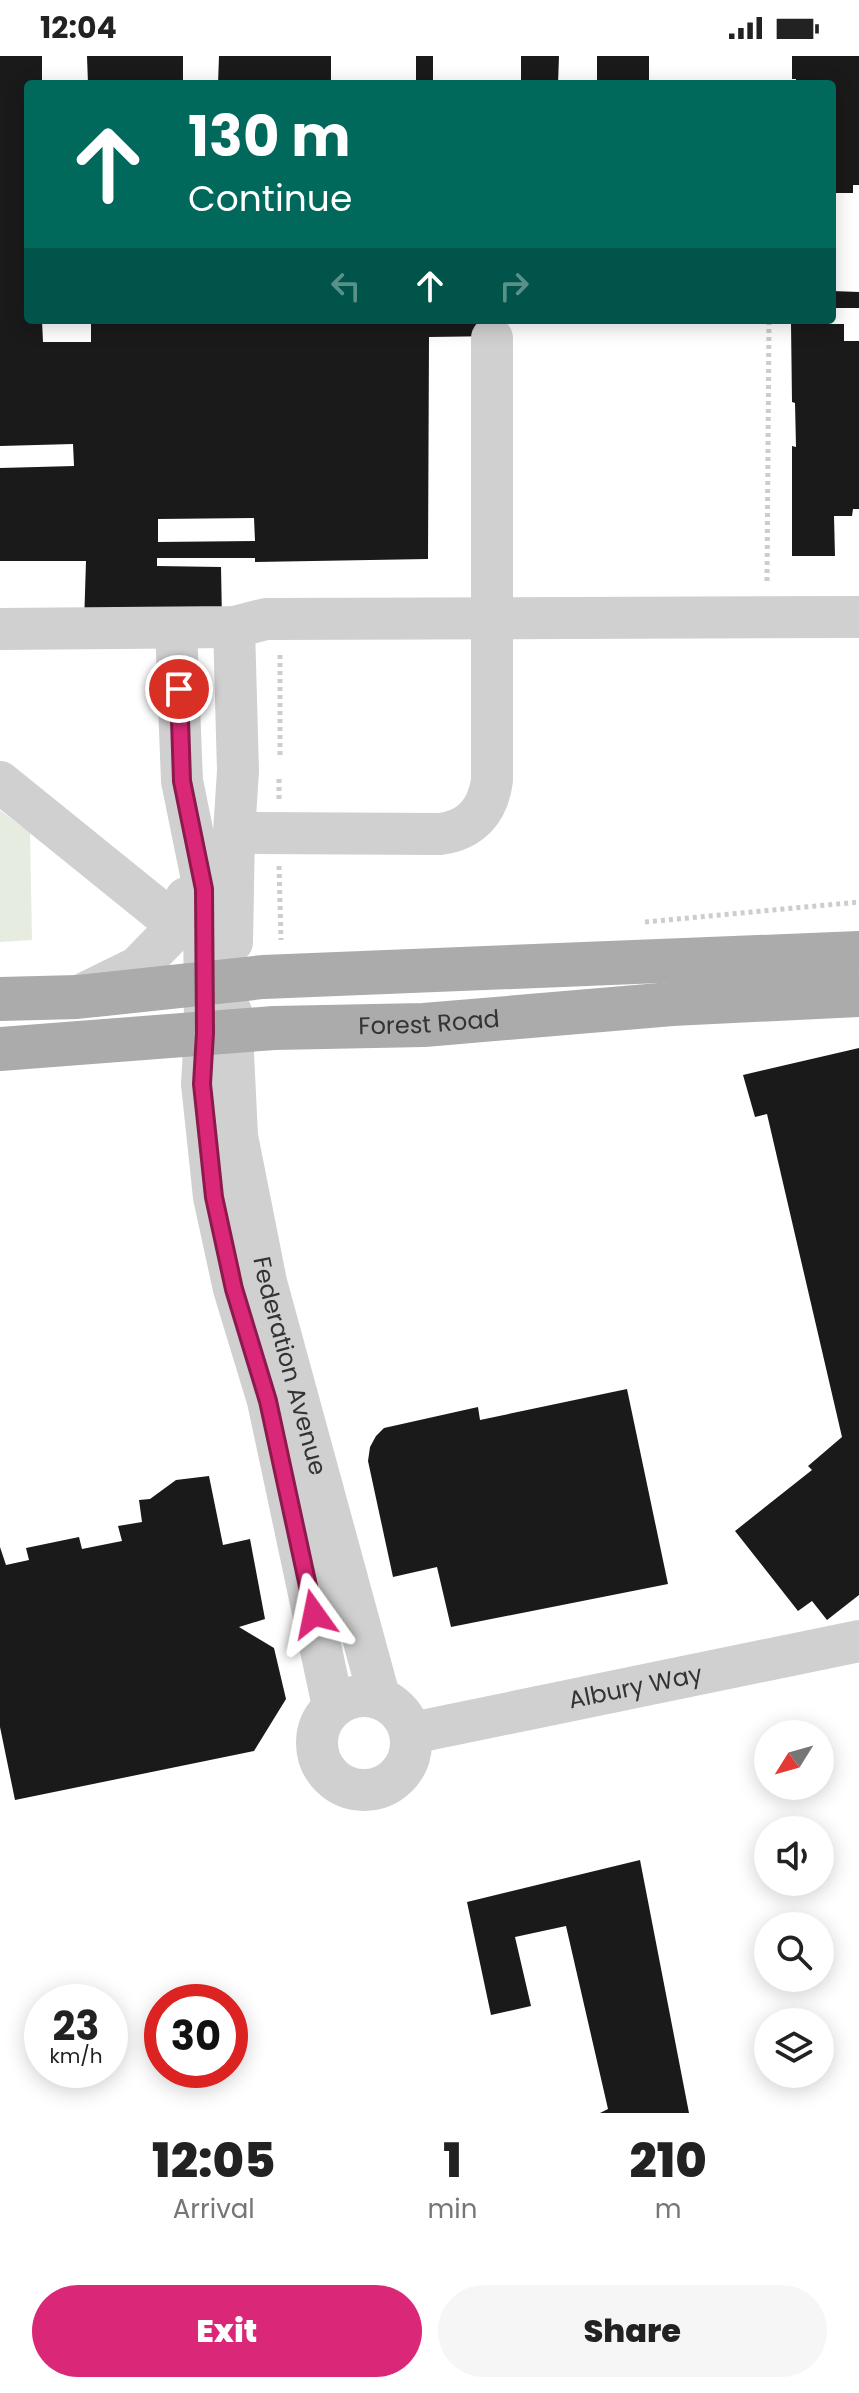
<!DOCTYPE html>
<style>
body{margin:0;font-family:Poppins,sans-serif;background:#f6f6f6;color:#222;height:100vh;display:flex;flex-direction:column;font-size:30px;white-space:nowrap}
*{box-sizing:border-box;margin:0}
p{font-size:26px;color:#767676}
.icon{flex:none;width:44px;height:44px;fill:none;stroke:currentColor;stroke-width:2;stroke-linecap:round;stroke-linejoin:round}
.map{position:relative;height:2057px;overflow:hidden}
.sheet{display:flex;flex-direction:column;background:#fff;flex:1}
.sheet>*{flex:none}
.hud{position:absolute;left:24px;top:24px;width:812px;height:244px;border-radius:8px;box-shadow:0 4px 20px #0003;background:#00695c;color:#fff;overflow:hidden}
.needle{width:52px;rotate:233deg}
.fabs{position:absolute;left:754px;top:1664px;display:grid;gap:16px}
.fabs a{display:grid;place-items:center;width:80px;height:80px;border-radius:50%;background:#fff;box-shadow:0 4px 20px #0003;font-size:40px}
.speed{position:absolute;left:24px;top:1928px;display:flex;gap:16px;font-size:40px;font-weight:700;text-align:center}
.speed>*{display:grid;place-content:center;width:104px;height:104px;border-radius:50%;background:#fff;box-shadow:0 4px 20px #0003;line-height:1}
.speed small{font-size:20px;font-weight:400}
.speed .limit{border:12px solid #d22;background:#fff;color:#111}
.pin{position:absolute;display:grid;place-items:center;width:68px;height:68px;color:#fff;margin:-34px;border:4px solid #fff;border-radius:50%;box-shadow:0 2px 8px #0007}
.me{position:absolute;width:88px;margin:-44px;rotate:348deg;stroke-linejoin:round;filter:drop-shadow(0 0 6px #0008)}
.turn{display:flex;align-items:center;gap:28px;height:168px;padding:0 32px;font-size:36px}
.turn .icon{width:104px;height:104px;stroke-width:2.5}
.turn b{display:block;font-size:56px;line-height:68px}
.lanes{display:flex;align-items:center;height:76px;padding:0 32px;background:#0003;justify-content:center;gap:40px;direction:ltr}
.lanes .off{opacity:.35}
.eta{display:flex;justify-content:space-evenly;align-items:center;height:136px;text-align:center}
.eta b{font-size:48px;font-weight:800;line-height:56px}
.action{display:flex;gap:16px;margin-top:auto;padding:16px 32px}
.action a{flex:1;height:92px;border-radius:48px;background:#db2777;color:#fff;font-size:32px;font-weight:800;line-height:92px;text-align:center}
.action a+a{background:#f6f6f6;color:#222}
.status{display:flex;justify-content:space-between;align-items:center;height:56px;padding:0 40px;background:#fff;direction:ltr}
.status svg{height:22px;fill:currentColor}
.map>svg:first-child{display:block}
</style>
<div class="status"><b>12:04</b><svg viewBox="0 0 49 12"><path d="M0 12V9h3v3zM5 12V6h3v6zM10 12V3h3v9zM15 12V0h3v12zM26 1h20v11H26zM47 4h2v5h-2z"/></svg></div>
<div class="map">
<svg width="859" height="2057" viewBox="0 0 859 2057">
<rect width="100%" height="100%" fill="#fff"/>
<polygon fill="#e6ecdf" points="0,754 30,777 32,884 0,886"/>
<g fill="#1a1a1a" fill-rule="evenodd">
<path d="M 0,0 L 42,0 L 42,28 L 28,28 L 28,264 L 42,264 L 43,286 L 91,286 L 91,264 L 499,264 L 499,280 L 429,281 L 428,503 L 255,506 L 255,502 L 157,502 L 157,510 L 221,511 L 222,564 L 84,568 L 86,505 L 0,505 L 0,412 L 74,410 L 73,388 L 0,390 ZM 254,462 L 255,485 L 158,486 L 158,463 Z"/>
<polygon points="87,0 183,0 183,28 88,28"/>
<polygon points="219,0 331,0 331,28 218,28"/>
<rect x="416" y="0" width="17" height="28"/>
<polygon points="521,0 559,0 558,28 521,28"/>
<rect x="597" y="0" width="52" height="28"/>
<polygon points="792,0 859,0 859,129 853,129 853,137 835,137 835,177 832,177 832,28 796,28 796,23 792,23"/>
<polygon points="832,235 859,236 859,252 832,252"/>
<polygon points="791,268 844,268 844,285 859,285 859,453 853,453 852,460 834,460 835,500 792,500 792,390 796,391 795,347 792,346"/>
<polygon points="859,992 859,1539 827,1564 812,1545 798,1555 735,1475 812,1414 808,1410 842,1381 767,1058 755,1061 743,1019"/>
<polygon points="627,1333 668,1528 451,1571 437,1511 393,1521 368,1405 370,1391 376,1380 384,1372 478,1351 480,1364"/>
<polygon points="209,1420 223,1489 250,1483 265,1563 239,1571 274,1592 286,1643 254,1695 15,1744 0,1671 0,1491 6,1509 29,1504 26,1492 79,1481 82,1493 122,1485 118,1470 142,1466 139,1444 150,1443 176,1424"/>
<polygon points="640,1804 689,2057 600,2057 608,2053 566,1870 515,1881 531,1950 491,1959 467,1846"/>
</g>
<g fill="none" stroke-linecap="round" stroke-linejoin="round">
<g stroke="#cdcdcd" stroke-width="5" stroke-dasharray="4 4" stroke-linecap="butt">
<polyline points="767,525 769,264"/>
<polyline points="280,599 280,702"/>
<polyline points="279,723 279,743"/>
<polyline points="279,810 281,884"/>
<polyline points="645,866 859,846"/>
</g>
<g stroke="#d0d0d0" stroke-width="42">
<polyline points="176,572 182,725 204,833 205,977 202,1028 214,1141 234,1233 268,1345 333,1650"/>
<polyline points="0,573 234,571 266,563 859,561"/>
<polyline points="0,726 178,870"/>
<path d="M 234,777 L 440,778 C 471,774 488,755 492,724 L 492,282"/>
<polyline points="232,886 234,777 238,715 234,571"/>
<polyline points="81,939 138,911 178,870 186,842"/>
<path id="s1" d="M 231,956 L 237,1080 L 266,1226 L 379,1640"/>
<circle cx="364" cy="1687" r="47"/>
<path id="s2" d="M 412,1677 L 859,1585"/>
</g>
<g stroke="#ababab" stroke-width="44">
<polyline points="0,943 77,941 263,921 859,897"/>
<path id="s3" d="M 0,993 L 274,972 L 424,969 L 672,948 L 859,939"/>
</g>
</g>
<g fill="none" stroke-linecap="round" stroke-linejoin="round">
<defs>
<polyline id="route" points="179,633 182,725 204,833 205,977 202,1028 214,1141 234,1233 268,1345 314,1558"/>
</defs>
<use href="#route" stroke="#8e194d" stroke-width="20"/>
<use href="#route" stroke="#db2777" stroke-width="14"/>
</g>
<g text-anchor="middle" stroke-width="8" stroke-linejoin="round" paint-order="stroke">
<g font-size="24" fill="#333" stroke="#fff">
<text dy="8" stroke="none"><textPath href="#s3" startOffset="430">Forest Road</textPath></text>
<text dy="8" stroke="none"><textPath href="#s1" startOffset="360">Federation Avenue</textPath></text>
<text dy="8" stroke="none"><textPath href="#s2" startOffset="228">Albury Way</textPath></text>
</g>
</g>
</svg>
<div class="fabs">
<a><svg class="needle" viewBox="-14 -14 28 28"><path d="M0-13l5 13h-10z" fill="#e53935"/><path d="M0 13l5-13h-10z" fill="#767676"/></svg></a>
<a><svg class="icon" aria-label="sound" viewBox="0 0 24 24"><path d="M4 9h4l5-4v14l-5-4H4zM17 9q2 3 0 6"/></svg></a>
<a><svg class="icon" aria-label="search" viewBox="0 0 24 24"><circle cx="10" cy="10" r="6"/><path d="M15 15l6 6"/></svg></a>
<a><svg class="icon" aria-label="layers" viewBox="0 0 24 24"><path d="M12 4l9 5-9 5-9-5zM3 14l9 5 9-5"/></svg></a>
</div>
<div class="speed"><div>23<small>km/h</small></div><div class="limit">30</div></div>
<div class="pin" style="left:179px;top:633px;background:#d93025"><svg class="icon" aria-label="arrive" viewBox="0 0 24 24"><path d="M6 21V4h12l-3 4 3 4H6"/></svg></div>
<svg class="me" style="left:314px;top:1558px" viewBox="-20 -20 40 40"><path d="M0-17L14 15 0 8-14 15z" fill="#db2777" stroke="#fff" stroke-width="4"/></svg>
<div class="hud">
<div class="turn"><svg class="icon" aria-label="ahead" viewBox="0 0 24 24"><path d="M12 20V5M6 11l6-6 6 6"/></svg><div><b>130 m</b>Continue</div></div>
<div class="lanes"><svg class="icon off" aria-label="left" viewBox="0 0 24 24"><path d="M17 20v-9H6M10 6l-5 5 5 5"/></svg><svg class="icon" aria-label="ahead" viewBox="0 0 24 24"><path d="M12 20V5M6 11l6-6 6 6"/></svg><svg class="icon off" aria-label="right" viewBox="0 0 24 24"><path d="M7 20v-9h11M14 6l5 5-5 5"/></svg></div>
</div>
</div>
<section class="sheet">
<div class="eta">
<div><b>12:05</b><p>Arrival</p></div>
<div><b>1</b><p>min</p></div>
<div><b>210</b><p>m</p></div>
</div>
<div class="action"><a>Exit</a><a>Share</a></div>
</section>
